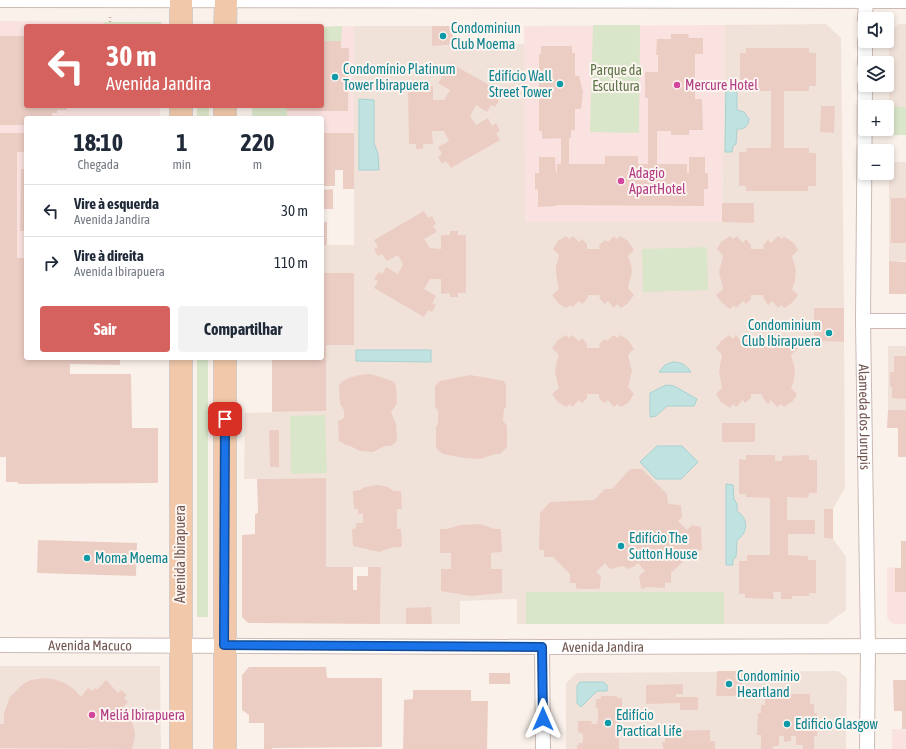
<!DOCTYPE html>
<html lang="pt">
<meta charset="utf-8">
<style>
body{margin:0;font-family:"Asap Condensed",sans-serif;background:#f2f2f3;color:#1f2937;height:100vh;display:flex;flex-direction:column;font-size:15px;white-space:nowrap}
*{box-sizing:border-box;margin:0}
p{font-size:13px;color:#747a83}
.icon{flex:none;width:22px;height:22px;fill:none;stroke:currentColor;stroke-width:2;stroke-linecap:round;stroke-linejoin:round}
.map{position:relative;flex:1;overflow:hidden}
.side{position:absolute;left:24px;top:116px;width:300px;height:244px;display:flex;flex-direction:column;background:#fff;border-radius:4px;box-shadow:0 2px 6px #0003}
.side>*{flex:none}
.guide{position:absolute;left:24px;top:24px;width:300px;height:84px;border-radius:4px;box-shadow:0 2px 6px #0003;background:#d5625e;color:#fff;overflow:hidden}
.tools{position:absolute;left:858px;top:12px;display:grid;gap:8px}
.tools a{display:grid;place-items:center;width:36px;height:36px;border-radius:4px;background:#fff;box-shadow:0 2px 6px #0003;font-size:20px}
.pin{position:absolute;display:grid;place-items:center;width:34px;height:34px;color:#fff;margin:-17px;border-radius:8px;box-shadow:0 2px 6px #0006}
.me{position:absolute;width:44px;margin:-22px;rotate:0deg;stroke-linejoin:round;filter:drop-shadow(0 0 3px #0008)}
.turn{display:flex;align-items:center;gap:14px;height:84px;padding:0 16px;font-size:18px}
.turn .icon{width:52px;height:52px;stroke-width:2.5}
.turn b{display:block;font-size:28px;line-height:34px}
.eta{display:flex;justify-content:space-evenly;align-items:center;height:68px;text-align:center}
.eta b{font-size:24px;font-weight:700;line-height:28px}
.action{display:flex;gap:8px;margin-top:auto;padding:8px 16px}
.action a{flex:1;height:46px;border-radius:4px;background:#d5625e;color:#fff;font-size:16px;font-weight:700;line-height:46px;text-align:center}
.action a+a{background:#f2f2f3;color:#1f2937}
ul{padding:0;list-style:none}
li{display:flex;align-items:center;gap:12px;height:52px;padding:0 16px;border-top:1px solid #e0e1e3}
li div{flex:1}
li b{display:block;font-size:15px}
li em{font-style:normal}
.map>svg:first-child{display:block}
</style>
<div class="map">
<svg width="906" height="749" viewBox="0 0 906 749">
<rect width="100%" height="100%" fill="#faf1ea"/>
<g fill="#f1e2d9">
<polygon points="826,24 841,38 844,308 814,308 814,341 844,342 845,488 833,509 824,509 824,538 833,539 846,557 846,610 827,624 517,624 517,599 460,601 460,624 380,624 381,567 326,567 326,478 244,479 245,413 326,411 326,345 354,345 354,273 322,273 322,245 354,245 354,26 432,26 432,46 524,44 722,222 725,25"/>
<polygon points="899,24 906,24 906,107 889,107 889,32"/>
<rect x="889" y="162" width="17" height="99"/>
<rect x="888" y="346" width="18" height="64"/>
<polygon points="0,666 160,666 161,749 0,749"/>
<polygon points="838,671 847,678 846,749 566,749 566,683 577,673"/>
</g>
<g fill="#f9e2df">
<polygon points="0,21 104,22 104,26 26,26 26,106 160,106 160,118 26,118 26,258 0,258"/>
<polygon points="725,25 722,222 525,222 524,26"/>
<polygon points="354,26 354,133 322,133 322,118 252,118 252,106 322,106 322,27"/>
<polygon points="887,567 906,568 906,624 894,624 890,622 887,617"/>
<rect x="892" y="729" width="14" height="20"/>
</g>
<g fill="#dae6c9">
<polygon points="104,22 162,22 161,26 104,26"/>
<polygon points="593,25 640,25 639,133 590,132"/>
<polygon points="342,26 341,41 322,41 322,27"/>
<rect x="197" y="106" width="12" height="12"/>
<rect x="252" y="106" width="35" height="12"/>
<rect x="889" y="107" width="17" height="28"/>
<polygon points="707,247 708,290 643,292 642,249"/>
<rect x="197" y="358" width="11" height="259"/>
<polygon points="325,415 327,473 291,474 290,416"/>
<rect x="526" y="592" width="198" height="32"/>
</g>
<g fill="#c0e2e0" stroke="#a7d2d1">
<path d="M 726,83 L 733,83 L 733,87 L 737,92 L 737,110 L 744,112 L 749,119 C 748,126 744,130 737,129 L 736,144 L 733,146 L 732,152 L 725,152 Z"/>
<polygon points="359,99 374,100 374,143 378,154 379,170 359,170"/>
<polygon points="356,350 431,350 431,362 356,361"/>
<path d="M 673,362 C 681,362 686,365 691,372 L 659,372 L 665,365 Z"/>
<polygon points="666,385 674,386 697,399 694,406 667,406 656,416 650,417 650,393"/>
<polygon points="657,446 682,446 698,462 681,479 656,479 640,462"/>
<path d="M 726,484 L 733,485 L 734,499 L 737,504 L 737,511 C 749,519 748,533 737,540 L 736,557 L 733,559 L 733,565 L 726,565 Z"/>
<polygon points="580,682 603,682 607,685 607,691 597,691 581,707 577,703 577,686"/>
</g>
<g fill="#eccdc4">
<polygon points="432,26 453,26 453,45 432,46"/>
<polygon points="671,34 688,34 689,38 703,38 703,54 695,54 695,99 702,99 703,130 689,130 689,135 671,135 671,131 657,131 657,164 687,164 687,173 689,173 689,157 705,157 705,173 708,173 708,189 704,189 704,206 557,205 556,206 538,207 538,189 535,190 535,173 539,173 539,157 555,157 556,173 557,173 557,164 561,164 561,138 542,139 542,131 539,131 539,54 541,54 541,46 572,46 572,53 575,53 575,76 579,76 583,92 581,109 575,109 575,130 571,130 571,138 569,138 569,164 605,164 605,156 638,156 638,164 648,164 648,98 645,98 645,72 658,72 658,55 656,55 657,39 671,39"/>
<polygon points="0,36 26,36 26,106 67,106 67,110 57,110 57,113 52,113 52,118 26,118 26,125 0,125"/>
<polygon points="322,41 341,41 341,48 349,48 348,111 287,111 287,106 322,106"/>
<polygon points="746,48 809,48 809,53 816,53 816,86 809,86 809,91 784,91 784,148 809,148 809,153 816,153 816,186 808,186 808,191 746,191 746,186 739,186 739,152 746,152 747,148 771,148 771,91 746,91 746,86 740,86 740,53 746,53"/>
<polygon points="450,63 500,91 495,98 499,101 495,107 491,105 487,112 476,105 470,116 476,125 488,118 492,126 496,123 500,131 496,133 500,140 451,168 446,161 442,164 438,157 442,154 438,147 449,141 444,131 432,131 433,144 423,144 423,149 416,149 416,144 409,144 408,87 416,87 417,83 424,83 424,86 433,86 433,100 444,100 450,90 438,83 442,77 438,75 443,67 446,69"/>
<polygon points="821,106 835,106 834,133 820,132"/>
<polygon points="0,133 26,133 26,152 17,152 17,258 26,258 26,358 120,358 120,365 70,364 70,374 131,374 132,428 158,428 158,483 18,484 18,482 6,482 6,457 0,457"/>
<polygon points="322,133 354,133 354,189 343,189 343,170 335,170 335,186 322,186"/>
<polygon points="21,169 26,169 26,231 20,231"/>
<polygon points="333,189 333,209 322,209 322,190"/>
<rect x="891" y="198" width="15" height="45"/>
<polygon points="722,203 754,203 754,223 722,222"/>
<polygon points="424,211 428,218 432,216 436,224 433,226 437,232 424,239 430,248 441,249 441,235 450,235 450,231 458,231 458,235 466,235 466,293 458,293 458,297 450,297 450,293 441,294 441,279 430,279 424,289 436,296 432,303 436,305 432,312 428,310 424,317 374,288 378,281 374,279 379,272 382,274 386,267 398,274 403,264 398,255 387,261 382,254 378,256 374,249 378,247 374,240"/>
<rect x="322" y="222" width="5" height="23"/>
<polygon points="566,236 569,239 573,236 579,242 582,239 587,244 587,249 600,249 599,245 605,240 608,242 614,236 617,239 620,236 628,241 634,250 628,256 631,264 632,272 628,288 634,295 628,303 621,308 617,304 614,308 608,301 605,304 600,299 599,295 588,295 587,299 582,304 579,301 572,307 570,305 566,308 559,304 552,295 559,289 556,274 556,266 559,255 553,249 558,241"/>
<polygon points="730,236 733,239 737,236 743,243 746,239 751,245 751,249 764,249 763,245 768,240 771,243 778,236 782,239 784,236 785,237 794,243 798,250 792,256 796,270 795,281 792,289 798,295 793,302 785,308 781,305 778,308 772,301 768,305 764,299 763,295 751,295 751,299 746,304 743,301 736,308 734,305 730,309 722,303 716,295 723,289 719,272 723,256 717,249 721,242"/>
<polygon points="889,261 906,262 906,294 889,294"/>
<polygon points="322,273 354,273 354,345 326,345 326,411 272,412 272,358 322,358"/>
<polygon points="814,308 844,308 844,342 814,341"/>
<polygon points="566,335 569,338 572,335 579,341 582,338 587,344 587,348 600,348 599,344 605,339 607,341 614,335 617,338 620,335 628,340 634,349 628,355 632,371 628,387 634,394 628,403 621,407 617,404 614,407 608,400 604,403 599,398 599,394 587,394 587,398 582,403 579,400 572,407 570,404 566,407 558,402 552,394 559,388 555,373 556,365 559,355 552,348 558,340"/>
<polygon points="729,335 733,339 736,335 742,342 745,338 751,344 751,348 763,348 763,344 768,339 771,342 778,335 781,338 784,335 793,342 798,349 791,355 795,369 794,380 791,388 797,394 793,401 784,407 781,404 777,407 771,400 768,404 763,398 762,394 751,394 751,398 745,403 743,400 736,407 733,404 730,408 721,402 716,394 722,388 719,371 722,355 716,348 721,341"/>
<polygon points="894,356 906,356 906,399 892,398 892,387 890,387 890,372 894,372"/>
<polygon points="370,374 390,380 394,382 396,386 397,403 391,412 396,424 397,440 394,444 390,446 385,446 373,452 360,451 350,446 346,445 339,441 338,421 344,418 344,410 340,404 339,386 341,382 349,378 359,375"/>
<polygon points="470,375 499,380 504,381 506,386 506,407 504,409 503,421 507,426 507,447 500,454 495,454 480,459 464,458 443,454 439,451 436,447 436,427 438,424 438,410 435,407 435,386 440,381"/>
<polygon points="888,410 906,410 906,457 898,457 898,428 887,428"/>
<rect x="722" y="423" width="33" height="19"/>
<polygon points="269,430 279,430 279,467 270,467"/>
<polygon points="746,455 775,455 775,461 782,461 782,456 809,455 809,460 817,460 817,493 809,493 808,498 787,497 787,520 815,520 815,534 788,534 788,555 808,556 808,560 816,560 816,593 809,593 809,596 792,596 792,599 781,599 781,592 773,592 774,599 745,598 745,594 739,594 739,561 747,561 747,555 770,555 770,498 746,497 746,494 739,494 739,459 746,460"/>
<polygon points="630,469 642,469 667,494 668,504 681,505 682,517 678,521 687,530 692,525 701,527 702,550 697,551 698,557 689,556 671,573 671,583 665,582 665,588 645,587 645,589 641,588 639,576 645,571 638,563 633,567 627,569 624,566 610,569 605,563 596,572 601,576 600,588 598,589 578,589 576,588 576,583 570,583 570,574 553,557 544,557 544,550 539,550 540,513 550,502 594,500 605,489 612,489"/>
<polygon points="326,478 326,567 353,567 353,590 357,590 357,576 368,576 368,567 381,567 380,624 248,623 242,617 242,535 255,534 255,514 258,513 257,479"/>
<polygon points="378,485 388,487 394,491 401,491 402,509 397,509 397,529 401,529 402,547 394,547 379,552 353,546 352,529 356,528 356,523 363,523 363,514 358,514 358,509 354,509 353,491 360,490 365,487"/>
<polygon points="824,509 833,509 833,539 824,538"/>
<polygon points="480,524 495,529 501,529 502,552 491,553 491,569 502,569 502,593 471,596 441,591 441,569 451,569 451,553 440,553 440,529 447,529 460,525"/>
<polygon points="38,540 137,543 136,576 37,573"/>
<polygon points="901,541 906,541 906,592 895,592 895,568 901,568"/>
<polygon points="431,607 432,624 406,624 406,608"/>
<polygon points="249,667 326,667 327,678 382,678 382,747 272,748 272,749 264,749 264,723 249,723 249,715 242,710 242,675"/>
<polygon points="717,671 742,671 743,696 716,696"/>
<rect x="489" y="673" width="21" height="11"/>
<polygon points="45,678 53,679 65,683 75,690 81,697 88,688 92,691 95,688 97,690 106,680 118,693 121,690 127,695 124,698 128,702 123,707 130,717 134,728 135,737 132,749 0,748 0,724 4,724 4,713 10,697 23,684 31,680"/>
<polygon points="893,680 906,680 906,729 902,729 902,711 894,711"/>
<polygon points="683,684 683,694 676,694 676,697 698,697 698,710 680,710 680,703 646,704 646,685"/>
<polygon points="413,690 471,690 471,701 488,701 487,749 403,749 404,700 413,699"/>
<polygon points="765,694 810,694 810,704 814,704 814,713 817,713 817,736 814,736 814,749 803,749 803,745 796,745 796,736 791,736 791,741 784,742 784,736 779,736 779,746 773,746 773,749 761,749 761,735 757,735 758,713 761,713 761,705 765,705"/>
<polygon points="601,696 617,696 617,698 622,698 622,707 619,707 619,749 577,749 577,745 579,745 579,743 583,743 583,734 578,732 578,721 592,721 591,724 597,724 597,721 598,721 598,708 596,708 596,699 601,699"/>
<polygon points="710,730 710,741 715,741 715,749 663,749 662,742 665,742 665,731"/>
</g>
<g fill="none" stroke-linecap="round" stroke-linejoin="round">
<defs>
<g id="minor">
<polyline points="0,0 906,1"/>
<polyline points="865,19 866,0"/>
<polyline points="865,63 865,41"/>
<path id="s1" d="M 865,85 L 863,321 L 868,646 L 867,749"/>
<polyline points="863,321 906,321"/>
<path id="s2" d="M 0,645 L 542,647 L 906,646"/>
<polyline points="542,647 543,749"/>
</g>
<g id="primary">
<polyline points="181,0 181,26"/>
<polyline points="225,26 226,0"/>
<polyline points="181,118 181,106"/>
<polyline points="225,118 225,106"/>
<polyline points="181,358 181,749"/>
<polyline points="225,749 225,358"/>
</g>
</defs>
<use href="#minor" stroke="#cdbab4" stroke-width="16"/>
<use href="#primary" stroke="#d5ccca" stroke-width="24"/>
<polyline stroke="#d1b0a7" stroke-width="2.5" stroke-dasharray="1 3" stroke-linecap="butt" points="110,26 110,17"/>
<use href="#minor" stroke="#fff" stroke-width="14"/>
<use href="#primary" stroke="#f1c9aa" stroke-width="22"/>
</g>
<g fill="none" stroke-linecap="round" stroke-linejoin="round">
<defs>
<polyline id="route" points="225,419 224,645 542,647 543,719"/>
</defs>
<use href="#route" stroke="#114b97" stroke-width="10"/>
<use href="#route" stroke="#1a73e8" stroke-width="7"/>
</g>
<g fill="#0f9aa8" stroke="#fdf5f0" stroke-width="1.5">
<circle cx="443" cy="36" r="4"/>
<circle cx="335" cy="77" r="4"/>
<circle cx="560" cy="84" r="4"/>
<circle cx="829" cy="333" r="4"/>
<circle cx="621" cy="546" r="4"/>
<circle cx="87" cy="558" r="4"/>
<circle cx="729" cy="684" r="4"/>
<circle cx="608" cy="723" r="4"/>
<circle cx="787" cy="724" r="4"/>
</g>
<g fill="#d1479c" stroke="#fdf5f0" stroke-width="1.5">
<circle cx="677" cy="85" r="4"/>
<circle cx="621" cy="181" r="4"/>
<circle cx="92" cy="715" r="4"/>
</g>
<g text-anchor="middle" stroke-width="4" stroke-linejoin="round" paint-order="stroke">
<g font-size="14" fill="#0d838f" stroke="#fdf5f0" text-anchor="start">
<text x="451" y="33">Condominiun<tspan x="451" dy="16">Club Moema</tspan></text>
<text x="343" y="74">Condomínio Platinum<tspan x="343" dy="16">Tower Ibirapuera</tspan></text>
<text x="552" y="81" text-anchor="end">Edifício Wall<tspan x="552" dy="16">Street Tower</tspan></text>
<text x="821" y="330" text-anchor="end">Condominium<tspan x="821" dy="16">Club Ibirapuera</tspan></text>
<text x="629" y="543">Edifício The<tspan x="629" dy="16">Sutton House</tspan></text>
<text x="95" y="563">Moma Moema</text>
<text x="737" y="681">Condomínio<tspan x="737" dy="16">Heartland</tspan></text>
<text x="616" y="720">Edifício<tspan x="616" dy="16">Practical Life</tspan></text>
<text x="795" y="729">Edificio Glasgow</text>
</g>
<g font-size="14" fill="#5e7649" stroke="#fdf5f0">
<text x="616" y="75">Parque da<tspan x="616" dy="16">Escultura</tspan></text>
</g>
<g font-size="14" fill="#b23c85" stroke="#fdf5f0" text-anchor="start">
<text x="685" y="90">Mercure Hotel</text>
<text x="629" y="178">Adagio<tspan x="629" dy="16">ApartHotel</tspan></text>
<text x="100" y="720">Meliá Ibirapuera</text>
</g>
<g font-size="14" fill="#725650" stroke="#fdf5f0">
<text dy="5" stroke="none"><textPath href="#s1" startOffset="332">Alameda dos Jurupis</textPath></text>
<text transform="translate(180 554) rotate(-90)" y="5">Avenida Ibirapuera</text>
<text dy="5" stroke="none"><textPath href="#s2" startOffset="90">Avenida Macuco</textPath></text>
<text dy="5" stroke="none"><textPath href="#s2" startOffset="603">Avenida Jandira</textPath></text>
</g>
</g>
</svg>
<div class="tools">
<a><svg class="icon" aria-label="sound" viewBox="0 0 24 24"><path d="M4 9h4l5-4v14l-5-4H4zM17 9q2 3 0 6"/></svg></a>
<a><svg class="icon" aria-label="layers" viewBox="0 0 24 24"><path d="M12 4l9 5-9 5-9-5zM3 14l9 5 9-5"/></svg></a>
<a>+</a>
<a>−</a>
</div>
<div class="pin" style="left:225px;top:419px;background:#d93025"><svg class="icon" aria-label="arrive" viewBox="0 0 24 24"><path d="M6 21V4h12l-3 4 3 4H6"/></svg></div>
<svg class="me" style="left:543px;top:719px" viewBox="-20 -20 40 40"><path d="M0-17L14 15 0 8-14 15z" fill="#1a73e8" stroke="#fff" stroke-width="4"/></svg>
<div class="guide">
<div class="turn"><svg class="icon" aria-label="left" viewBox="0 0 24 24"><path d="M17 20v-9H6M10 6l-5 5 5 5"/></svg><div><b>30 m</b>Avenida Jandira</div></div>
</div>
<section class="side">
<div class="eta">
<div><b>18:10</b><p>Chegada</p></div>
<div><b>1</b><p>min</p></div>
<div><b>220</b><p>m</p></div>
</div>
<ul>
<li><svg class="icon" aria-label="left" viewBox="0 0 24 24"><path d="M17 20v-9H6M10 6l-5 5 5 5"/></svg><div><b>Vire à esquerda</b><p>Avenida Jandira</p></div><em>30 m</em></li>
<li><svg class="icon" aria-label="right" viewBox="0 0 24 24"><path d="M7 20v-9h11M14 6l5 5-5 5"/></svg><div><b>Vire à direita</b><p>Avenida Ibirapuera</p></div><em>110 m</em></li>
</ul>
<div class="action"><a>Sair</a><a>Compartilhar</a></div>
</section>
</div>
